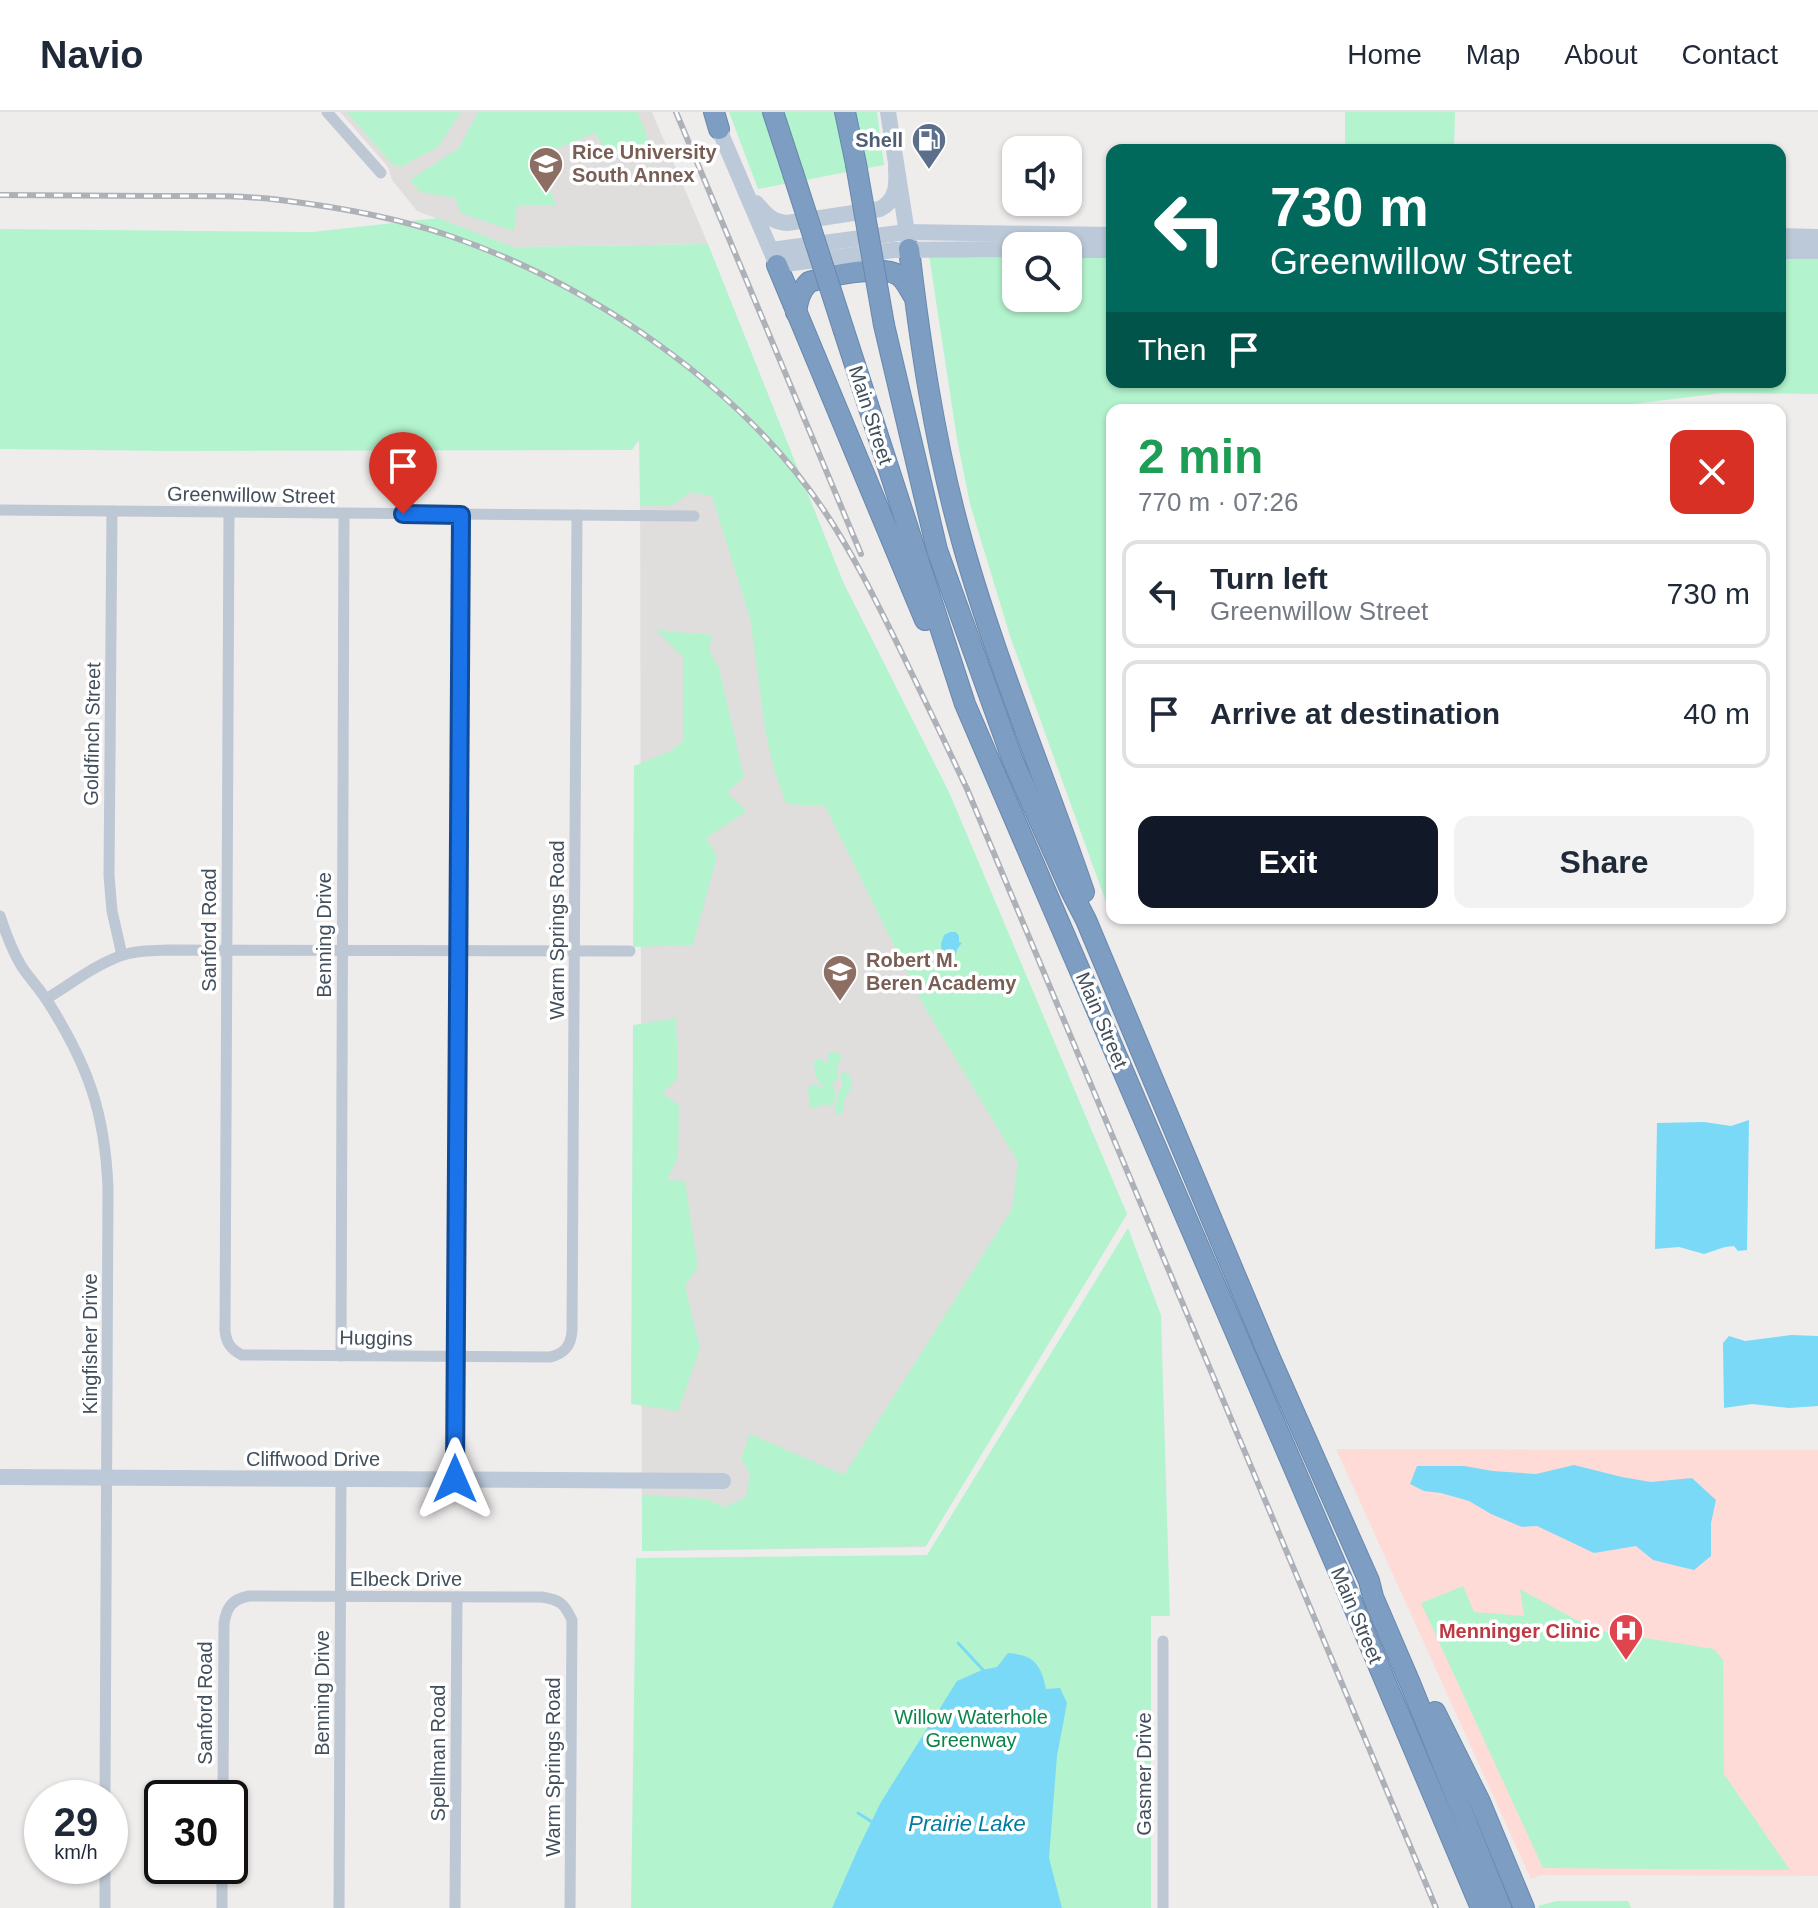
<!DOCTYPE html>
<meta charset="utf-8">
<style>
body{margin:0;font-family:Helvetica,sans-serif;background:#f2f2f3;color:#1f2937;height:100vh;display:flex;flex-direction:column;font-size:30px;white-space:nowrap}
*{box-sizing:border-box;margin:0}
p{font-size:26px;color:#747a83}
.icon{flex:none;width:44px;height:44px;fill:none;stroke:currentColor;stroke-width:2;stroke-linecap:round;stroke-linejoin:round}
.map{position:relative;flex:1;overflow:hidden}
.sheet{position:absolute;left:1106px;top:292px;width:680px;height:520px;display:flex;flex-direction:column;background:#fff;border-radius:16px;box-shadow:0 2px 6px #0004}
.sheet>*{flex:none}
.banner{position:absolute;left:1106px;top:32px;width:680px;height:244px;border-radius:16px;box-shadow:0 2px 6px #0004;background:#00695c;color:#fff;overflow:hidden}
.controls{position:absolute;left:1002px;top:24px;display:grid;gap:16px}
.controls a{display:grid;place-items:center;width:80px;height:80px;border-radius:16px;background:#fff;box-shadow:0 2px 6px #0004;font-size:40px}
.speed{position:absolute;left:24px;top:1668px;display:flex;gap:16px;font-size:40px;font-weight:700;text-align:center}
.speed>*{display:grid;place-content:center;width:104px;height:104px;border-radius:50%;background:#fff;box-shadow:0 2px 6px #0004;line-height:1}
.speed small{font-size:20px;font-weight:400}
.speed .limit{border:4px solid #111;border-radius:12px;background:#fff;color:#111}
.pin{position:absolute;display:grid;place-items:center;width:68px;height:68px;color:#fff;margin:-82px -34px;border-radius:50% 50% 50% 0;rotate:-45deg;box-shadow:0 0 8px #0007}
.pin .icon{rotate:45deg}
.me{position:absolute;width:88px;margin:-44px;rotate:0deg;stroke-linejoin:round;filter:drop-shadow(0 0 6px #0008)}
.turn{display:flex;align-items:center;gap:28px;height:168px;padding:0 32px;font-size:36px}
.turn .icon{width:104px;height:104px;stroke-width:2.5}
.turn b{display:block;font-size:56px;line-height:68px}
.then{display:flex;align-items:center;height:76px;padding:0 32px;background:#0003;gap:16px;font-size:30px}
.round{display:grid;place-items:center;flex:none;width:84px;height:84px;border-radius:16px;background:#f2f2f3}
.head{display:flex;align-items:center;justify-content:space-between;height:136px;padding:0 32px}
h1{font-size:48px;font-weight:700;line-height:60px;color:#1e9e55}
.cta{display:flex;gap:16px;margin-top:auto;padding:16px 32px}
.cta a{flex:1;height:92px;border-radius:16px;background:#111827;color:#fff;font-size:32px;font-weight:700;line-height:92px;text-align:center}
.cta a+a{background:#f2f2f3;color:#1f2937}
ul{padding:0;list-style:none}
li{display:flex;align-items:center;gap:24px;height:108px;margin:0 16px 12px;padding:0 16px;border:4px solid #e0e1e3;border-radius:16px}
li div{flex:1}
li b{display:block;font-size:30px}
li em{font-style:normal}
header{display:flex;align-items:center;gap:48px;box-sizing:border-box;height:112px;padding:0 40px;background:#fff;border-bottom:2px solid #e0e1e3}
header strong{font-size:38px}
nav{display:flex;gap:44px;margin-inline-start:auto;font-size:28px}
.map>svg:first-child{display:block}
</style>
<header>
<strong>Navio</strong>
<nav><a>Home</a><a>Map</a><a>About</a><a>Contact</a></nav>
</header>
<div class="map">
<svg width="1818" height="1796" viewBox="0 0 1818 1796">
<rect width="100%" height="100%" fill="#efecec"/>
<g fill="#e0dddd">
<polygon points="340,0 652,0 708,132 513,135 417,99 392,68 388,55"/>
<polygon points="640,327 844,472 891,565 1127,1102 925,1435 642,1439"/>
</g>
<polygon fill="#fedbd7" points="1336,1337 1818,1338 1818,1764 1541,1763 1531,1767"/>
<g fill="#b3f4ce">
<polygon points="347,0 461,0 438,35 400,55 391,51"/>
<polygon points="478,0 637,0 653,38 607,39 595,21 538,44 556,94 517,93 514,119 461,101 455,86 420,80 410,68 459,36"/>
<polygon points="729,0 877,0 884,53 758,77"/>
<polygon points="1345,0 1455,0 1454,38 1345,38"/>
<polygon points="438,106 513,135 708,132 844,472 949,680 1127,1102 926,1434 642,1439 642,1383 706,1387 725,1395 746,1385 750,1362 741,1346 750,1322 844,1363 1012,1097 1018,1050 924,894 825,694 786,692 774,657 766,623 750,506 712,384 691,380 671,394 640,394 639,328 632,338 170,339 0,337 0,117 312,120"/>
<polygon points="929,143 1016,144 1016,186 1068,186 1068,144 1112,144 1112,270 1780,270 1780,146 1818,146 1818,282 1723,281 1582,298 1112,298 1112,801 1110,801 1010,524 970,392 957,327"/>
<polygon points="656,518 712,523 709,539 719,556 744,665 727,681 747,699 706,726 717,744 693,833 633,835 634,654 671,639 683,629 683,545"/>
<polygon points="676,906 678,967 662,981 679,993 678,1045 667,1068 685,1069 698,1155 685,1174 700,1236 678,1299 631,1292 633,913"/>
<polygon points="831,940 839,941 842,944 837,955 838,967 832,972 836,980 833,993 826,994 821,992 818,995 811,995 809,993 810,984 807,979 808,975 816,972 821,977 823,975 815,963 814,949 819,946 827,951 828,942"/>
<polygon points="844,960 850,963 852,975 844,988 843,999 838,1003 835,1003 837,984 843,973 840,963"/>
<polygon points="1128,1116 1161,1203 1170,1504 1151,1504 1151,1796 631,1796 636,1446 927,1443"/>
<polygon points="1463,1474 1474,1500 1524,1504 1520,1477 1595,1518 1714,1537 1723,1548 1724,1662 1790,1758 1543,1756 1421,1491"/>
<polygon points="1557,1789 1628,1789 1631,1796 1539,1796 1538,1794"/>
</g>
<g fill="#7ad9f7">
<path d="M 950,820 L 956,820 L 959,824 L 959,830 L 962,831 C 953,840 958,845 950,852 L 946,846 L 942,846 L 941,832 L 944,823 Z"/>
<polygon points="1749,1008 1747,1138 1738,1139 1734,1134 1725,1135 1704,1142 1679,1135 1655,1137 1657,1011 1704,1010 1731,1014"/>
<polygon points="1791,1223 1818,1224 1818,1294 1789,1296 1752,1292 1724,1296 1723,1231 1729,1224 1745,1229"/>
<polygon points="1574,1353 1622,1365 1651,1370 1692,1366 1716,1388 1711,1411 1711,1444 1694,1458 1653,1448 1636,1434 1594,1441 1537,1414 1522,1415 1491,1402 1469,1389 1441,1381 1424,1379 1410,1372 1417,1354 1464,1354 1493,1359 1536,1362"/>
<path d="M 1008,1541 C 1034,1543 1041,1552 1046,1577 L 1060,1576 L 1067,1591 L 1057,1644 L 1049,1746 L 1062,1796 L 832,1796 L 858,1737 L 881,1690 L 957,1569 L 982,1558 L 997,1555 Z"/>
</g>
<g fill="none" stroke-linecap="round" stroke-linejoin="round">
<g stroke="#7ad9f7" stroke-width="3">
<polyline points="958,1531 985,1560"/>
<polyline points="858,1701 872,1710"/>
</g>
<defs>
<g id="highway">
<polyline points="714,0 719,17"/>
<polyline points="773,0 793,61"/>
<polyline points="845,0 856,52"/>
<path d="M 909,137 C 920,231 934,326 959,418 C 992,541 1043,660 1084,780"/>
<polyline points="777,153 925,508"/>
<path d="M 796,200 C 798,188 800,179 809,170 C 828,164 881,152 898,163 C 905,167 909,177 913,183"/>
<polyline points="884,213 937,438 1013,649 1071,779 1086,808 1270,1246 1369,1469 1373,1485 1410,1571 1501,1796"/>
<polyline points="844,219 965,592 1347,1479 1481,1796"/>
<polyline points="1435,1600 1480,1690 1524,1796"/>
</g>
</defs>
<use href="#highway" stroke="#6888ae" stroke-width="22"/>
<g stroke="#bdc8d4" stroke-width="11">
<polyline points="327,0 381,61"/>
<polyline points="0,398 694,404"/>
<polyline points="112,399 109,764 112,799 122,843"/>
<path d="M 229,400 L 225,1218 C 226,1230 230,1237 242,1243 L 550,1245 C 564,1242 571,1234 572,1219 L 577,403"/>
<path d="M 0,804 C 6,822 12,839 22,855 C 30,867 40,877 48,890 C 88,953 105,1001 108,1076 L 105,1686"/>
<path d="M 46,887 C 71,872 96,852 123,843 C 137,838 152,839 167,838 L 630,839"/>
<polyline points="341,1244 344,402"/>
<polyline points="455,1367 461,403"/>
<path d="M 223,1686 L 224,1512 C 226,1496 232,1487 249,1484 L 542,1485 C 560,1488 564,1491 572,1508 L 570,1796"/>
<polyline points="105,1796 105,1754"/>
<polyline points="222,1796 222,1754"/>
<polyline points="339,1796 341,1367"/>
<polyline points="455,1796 457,1485"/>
<polyline points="1163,1796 1163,1529"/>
</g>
<g stroke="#bcc9d8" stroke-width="16">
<polyline points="888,0 908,127"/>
<polyline points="715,8 777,153 894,138 1016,137"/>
<path d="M 756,91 C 766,102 771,110 787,111 L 880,97 C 897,88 897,73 896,56"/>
<polyline points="1780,124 1818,125"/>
<polyline points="771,138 906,120 1112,123"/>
<polyline points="1068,138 1112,138"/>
<polyline points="1780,139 1818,139"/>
<polyline points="0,1365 723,1369"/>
</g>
<use href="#highway" stroke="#7d9dc2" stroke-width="20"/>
<defs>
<g id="rail">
<polyline points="676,0 861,442"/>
<path d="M 0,83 C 52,83 104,84 156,84 C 197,84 239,83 280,88 C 338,95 395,105 450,124 C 592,173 741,274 825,400 C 853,442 875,487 897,531 C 921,580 944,628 967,677 L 1436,1796"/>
</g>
</defs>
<use href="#rail" stroke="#adb1b8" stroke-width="6"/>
<use href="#rail" stroke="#fff" stroke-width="3" stroke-dasharray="9" stroke-linecap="butt"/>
<defs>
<g id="highway-bridge">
<polyline points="856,52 884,213"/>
<polyline points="793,61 844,219"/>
</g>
</defs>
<use href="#highway-bridge" stroke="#6888ae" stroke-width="22" stroke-linecap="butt"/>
<use href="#highway-bridge" stroke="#7d9dc2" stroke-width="20"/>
</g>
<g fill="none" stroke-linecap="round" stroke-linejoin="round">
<defs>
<polyline id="route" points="403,402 461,403 455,1367"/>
</defs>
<use href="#route" stroke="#114b97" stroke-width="20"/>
<use href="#route" stroke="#1a73e8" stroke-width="14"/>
</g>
<defs>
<symbol id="fuel-pin" viewBox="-11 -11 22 30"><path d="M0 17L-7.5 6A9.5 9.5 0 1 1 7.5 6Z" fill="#5c6f8a" stroke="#fff"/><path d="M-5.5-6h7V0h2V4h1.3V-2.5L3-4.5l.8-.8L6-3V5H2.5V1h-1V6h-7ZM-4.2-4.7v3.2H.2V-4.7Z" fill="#fff"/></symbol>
<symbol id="university-pin" viewBox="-11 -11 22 30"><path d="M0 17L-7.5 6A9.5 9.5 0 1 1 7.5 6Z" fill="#8d6e63" stroke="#fff"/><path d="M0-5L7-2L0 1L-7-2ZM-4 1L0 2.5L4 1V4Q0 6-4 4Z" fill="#fff"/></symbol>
<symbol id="school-pin" viewBox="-11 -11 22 30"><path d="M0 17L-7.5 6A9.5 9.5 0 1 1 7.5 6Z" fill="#8d6e63" stroke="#fff"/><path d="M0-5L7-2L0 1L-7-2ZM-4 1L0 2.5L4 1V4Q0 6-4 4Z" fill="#fff"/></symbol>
<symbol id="hospital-pin" viewBox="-11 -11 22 30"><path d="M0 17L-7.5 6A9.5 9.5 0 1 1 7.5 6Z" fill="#e0444e" stroke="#fff"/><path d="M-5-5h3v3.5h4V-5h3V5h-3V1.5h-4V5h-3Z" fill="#fff"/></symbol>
</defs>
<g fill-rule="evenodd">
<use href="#fuel-pin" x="909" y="8" width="40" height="54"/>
<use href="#university-pin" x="526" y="32" width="40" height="54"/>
<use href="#school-pin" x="820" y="840" width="40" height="54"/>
<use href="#hospital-pin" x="1606" y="1499" width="40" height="54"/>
</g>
<g text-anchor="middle" stroke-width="7" stroke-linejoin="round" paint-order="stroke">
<g font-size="20" font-weight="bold" fill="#4e5e75" stroke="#fff" text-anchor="end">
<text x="903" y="35">Shell</text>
</g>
<g font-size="20" font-weight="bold" fill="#785e54" stroke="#fff" text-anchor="start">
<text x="572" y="47">Rice University<tspan x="572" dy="23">South Annex</tspan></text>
<text x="866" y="855">Robert M.<tspan x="866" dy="23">Beren Academy</tspan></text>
</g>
<g font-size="20" fill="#424f5c" stroke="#fff">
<text transform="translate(871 303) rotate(72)" y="7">Main Street</text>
<text transform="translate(251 383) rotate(1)" y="7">Greenwillow Street</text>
<text transform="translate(92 622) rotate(-89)" y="7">Goldfinch Street</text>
<text transform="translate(209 818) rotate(-90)" y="7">Sanford Road</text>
<text transform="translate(557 818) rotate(-90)" y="7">Warm Springs Road</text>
<text transform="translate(324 823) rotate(-90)" y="7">Benning Drive</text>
<text transform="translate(1102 908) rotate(67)" y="7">Main Street</text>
<text transform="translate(376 1226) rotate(1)" y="7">Huggins</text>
<text transform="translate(90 1232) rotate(-90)" y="7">Kingfisher Drive</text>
<text x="313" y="1354">Cliffwood Drive</text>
<text x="406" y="1474">Elbeck Drive</text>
<text transform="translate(1357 1503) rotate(67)" y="7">Main Street</text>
<text transform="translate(322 1581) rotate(-90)" y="7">Benning Drive</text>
<text transform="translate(205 1591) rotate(-90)" y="7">Sanford Road</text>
<text transform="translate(438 1641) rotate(-90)" y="7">Spellman Road</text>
<text transform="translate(553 1655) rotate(-90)" y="7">Warm Springs Road</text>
<text transform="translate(1144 1662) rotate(-90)" y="7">Gasmer Drive</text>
</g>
<g font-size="20" font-weight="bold" fill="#be3a42" stroke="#fff" text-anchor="end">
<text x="1600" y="1526">Menninger Clinic</text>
</g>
<g font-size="20" fill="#0b854b" stroke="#fff">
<text x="971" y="1612">Willow Waterhole<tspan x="971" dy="23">Greenway</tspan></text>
</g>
<g font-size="22" font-style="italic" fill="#027ba1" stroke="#fff">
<text x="967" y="1719">Prairie Lake</text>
</g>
</g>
</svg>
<div class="controls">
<a><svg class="icon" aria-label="sound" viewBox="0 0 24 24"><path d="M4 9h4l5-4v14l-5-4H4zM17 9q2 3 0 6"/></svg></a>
<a><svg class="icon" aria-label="search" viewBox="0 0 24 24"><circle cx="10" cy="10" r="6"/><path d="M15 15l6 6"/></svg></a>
</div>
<div class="speed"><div>29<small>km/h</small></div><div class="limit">30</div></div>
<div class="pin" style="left:403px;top:402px;background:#d93025"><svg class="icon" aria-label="arrive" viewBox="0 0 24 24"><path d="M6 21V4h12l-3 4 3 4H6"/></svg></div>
<svg class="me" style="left:455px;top:1367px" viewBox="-20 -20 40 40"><path d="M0-17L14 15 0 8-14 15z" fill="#1a73e8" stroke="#fff" stroke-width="4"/></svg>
<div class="banner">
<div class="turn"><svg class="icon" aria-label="left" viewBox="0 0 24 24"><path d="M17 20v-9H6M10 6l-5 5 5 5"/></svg><div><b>730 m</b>Greenwillow Street</div></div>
<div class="then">Then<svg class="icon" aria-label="arrive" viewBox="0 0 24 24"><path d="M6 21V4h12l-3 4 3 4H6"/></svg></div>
</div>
<section class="sheet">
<div class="head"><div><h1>2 min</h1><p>770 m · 07:26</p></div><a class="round" style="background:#d93025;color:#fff"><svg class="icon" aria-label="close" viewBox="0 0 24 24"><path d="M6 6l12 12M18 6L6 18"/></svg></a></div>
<ul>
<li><svg class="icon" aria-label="left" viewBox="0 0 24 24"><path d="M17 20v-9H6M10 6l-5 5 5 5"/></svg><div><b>Turn left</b><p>Greenwillow Street</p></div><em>730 m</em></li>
<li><svg class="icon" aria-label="arrive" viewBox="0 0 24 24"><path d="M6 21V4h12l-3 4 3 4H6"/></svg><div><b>Arrive at destination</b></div><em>40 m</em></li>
</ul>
<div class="cta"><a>Exit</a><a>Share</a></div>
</section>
</div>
